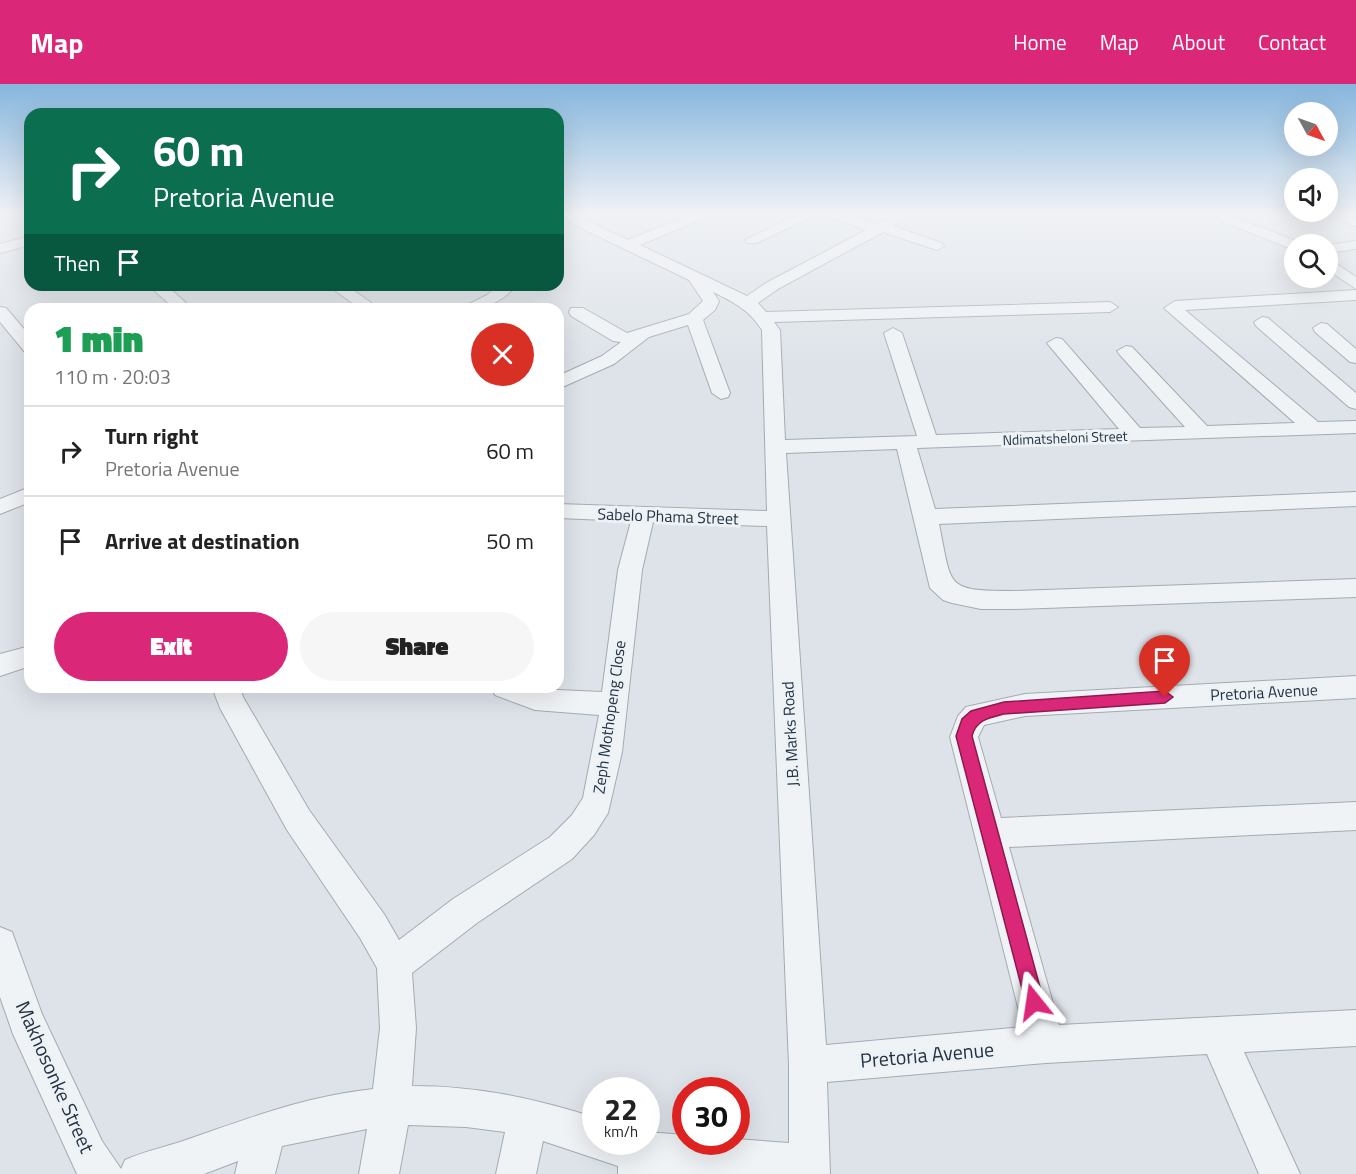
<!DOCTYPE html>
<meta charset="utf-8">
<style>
body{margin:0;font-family:"Titillium Web",sans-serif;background:#f6f6f6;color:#222;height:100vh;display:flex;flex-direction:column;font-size:22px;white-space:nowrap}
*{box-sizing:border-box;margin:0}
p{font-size:20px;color:#767676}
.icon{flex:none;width:33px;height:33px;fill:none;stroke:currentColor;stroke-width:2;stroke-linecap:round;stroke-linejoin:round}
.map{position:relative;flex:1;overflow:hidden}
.drawer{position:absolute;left:24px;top:219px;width:540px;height:390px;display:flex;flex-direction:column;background:#fff;border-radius:18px;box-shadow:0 6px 24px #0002}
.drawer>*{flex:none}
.guide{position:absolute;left:24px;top:24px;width:540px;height:183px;border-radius:18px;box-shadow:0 6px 24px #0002;background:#0b6e4f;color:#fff;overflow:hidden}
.needle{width:39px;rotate:130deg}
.fabs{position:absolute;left:1284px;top:18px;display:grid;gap:12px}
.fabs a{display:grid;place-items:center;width:54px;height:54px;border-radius:50%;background:#fff;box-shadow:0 6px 24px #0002;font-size:30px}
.speed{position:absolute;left:582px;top:993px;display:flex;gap:12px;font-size:30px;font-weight:700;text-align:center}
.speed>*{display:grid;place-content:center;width:78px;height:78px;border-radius:50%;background:#fff;box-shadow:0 6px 24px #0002;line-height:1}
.speed small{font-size:15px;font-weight:400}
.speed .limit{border:9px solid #d22;background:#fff;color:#111}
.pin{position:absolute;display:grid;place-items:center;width:51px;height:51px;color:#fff;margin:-62px -26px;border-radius:50% 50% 50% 0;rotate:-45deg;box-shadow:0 0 6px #0007}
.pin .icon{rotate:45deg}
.me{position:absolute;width:66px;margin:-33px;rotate:345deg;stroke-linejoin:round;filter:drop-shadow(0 0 4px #0008)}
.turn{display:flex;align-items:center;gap:21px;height:126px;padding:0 30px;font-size:27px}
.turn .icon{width:78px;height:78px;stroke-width:2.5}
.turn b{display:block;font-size:42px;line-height:51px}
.then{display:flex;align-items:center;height:57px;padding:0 30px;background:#0003;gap:12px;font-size:22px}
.round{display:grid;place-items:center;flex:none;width:63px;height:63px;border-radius:32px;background:#f6f6f6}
.headline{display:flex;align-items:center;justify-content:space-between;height:102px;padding:0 30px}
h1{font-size:36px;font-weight:800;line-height:45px;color:#1e9e55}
.primary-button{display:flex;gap:12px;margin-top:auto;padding:12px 30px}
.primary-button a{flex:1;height:69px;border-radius:36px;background:#db2777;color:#fff;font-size:24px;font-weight:800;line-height:69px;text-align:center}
.primary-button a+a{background:#f6f6f6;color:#222}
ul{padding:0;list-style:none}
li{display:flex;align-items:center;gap:18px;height:90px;padding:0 30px;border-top:2px solid #e0e0e0}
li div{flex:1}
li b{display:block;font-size:22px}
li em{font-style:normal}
header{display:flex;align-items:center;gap:36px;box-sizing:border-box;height:84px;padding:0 30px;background:#db2777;color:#fff}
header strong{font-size:28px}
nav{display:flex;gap:33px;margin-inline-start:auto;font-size:21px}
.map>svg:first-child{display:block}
</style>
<header>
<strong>Map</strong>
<nav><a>Home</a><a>Map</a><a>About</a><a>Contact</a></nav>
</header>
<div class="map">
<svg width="1356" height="1090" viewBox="0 0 1356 1090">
<rect width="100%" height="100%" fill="#dde3e9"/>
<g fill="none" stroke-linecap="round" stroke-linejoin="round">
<defs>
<g id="minor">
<path d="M 558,129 L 570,129 L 628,156 L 694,129 L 712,129 L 710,132 L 640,161 L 747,212 L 766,199 L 866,146 L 826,132 L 824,129 L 843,129 L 876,140 L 898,129 L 915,129 L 893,142 L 942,159 L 944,162 L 937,166 L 883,148 L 778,205 L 758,219 L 766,228 L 1110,218 L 1118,223 L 1110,228 L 774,238 L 780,246 L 785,356 L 917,352 L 884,249 L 893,244 L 902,249 L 936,351 L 1119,345 L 1047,259 L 1056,254 L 1062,255 L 1140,344 L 1185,343 L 1120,271 L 1117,267 L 1126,262 L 1132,263 L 1207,342 L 1295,339 L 1164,224 L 1175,217 L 1356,206 L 1356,216 L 1185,226 L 1318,338 L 1356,337 L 1356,349 L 917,364 L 935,425 L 1356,408 L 1356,422 L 939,440 C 952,503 944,507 1013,507 L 1356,495 L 1356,513 L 1013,525 L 981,525 L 952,519 L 943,516 L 930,504 L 897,365 L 786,369 L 826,961 L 1023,943 L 950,653 L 958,632 L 966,623 L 1025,610 L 1356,592 L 1356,614 L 1025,632 L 984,641 L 978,653 L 1001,734 L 1356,718 L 1356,746 L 1009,763 L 1059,941 L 1356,926 L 1356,962 L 1244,968 L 1300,1090 L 1259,1090 L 1207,970 L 1046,979 L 827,998 L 830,1090 L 618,1090 L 618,1082 L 543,1057 L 536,1090 L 496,1090 L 505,1048 L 466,1043 L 408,1041 L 399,1090 L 359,1090 L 367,1045 L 282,1062 L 275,1090 L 235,1090 L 238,1077 L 204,1090 L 77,1090 L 13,950 L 0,913 L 0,843 L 12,848 L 42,930 L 102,1057 L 121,1085 L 125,1076 C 145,1067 166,1063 186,1056 C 253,1033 302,1013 373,1005 L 380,944 L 377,884 L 360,854 L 287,746 L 220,624 L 212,603 L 240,603 L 243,613 L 309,726 L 384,830 L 399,856 L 453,815 L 550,753 L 572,731 L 583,714 L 599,631 L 535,626 L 495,611 L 491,603 L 602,608 L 618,486 L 631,437 L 558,434 L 558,420 L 767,427 L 762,246 C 749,226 734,218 713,208 L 719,217 L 715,226 L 703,236 L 730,309 L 728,313 L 721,315 L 712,309 L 688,241 L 649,253 L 614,280 L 558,305 L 558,292 L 602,272 L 621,258 L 613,257 L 571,232 L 569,228 L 571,224 L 583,224 L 627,249 L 689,230 L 703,217 L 689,196 L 558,133 ZM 653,438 L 767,442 L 789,981 L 789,1059 L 736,1055 L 736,1058 L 686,1058 L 686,1051 L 646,1048 L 646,1058 L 596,1058 L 596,1034 C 534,1014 477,1002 412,1002 L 416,944 L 412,889 L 477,839 L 572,775 L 594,751 L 608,729 L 622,668 L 642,486 Z"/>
<polygon points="801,129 819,129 757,159 747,159 745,156"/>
<polygon points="1223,129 1299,158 1301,160 1294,160 1294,165 1289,164 1218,136 1216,133"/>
<polygon points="1328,129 1345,129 1356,134 1356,143"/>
<polygon points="30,152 30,161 0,169 0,160"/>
<polygon points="1356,157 1356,165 1328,169 1328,161"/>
<polygon points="1328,174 1356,193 1356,205 1328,186"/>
<polygon points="148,201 166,201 193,225 175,225"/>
<polygon points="327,201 346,201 380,225 361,225"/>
<path d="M 499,201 L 516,201 C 501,221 482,225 459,225 L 487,211 Z"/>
<polygon points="0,223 6,224 30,252 30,268 24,267 0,238"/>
<polygon points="1262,233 1268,234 1356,309 1356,325 1349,323 1256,242 1254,238"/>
<polygon points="1321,239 1327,240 1356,265 1356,279 1350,278 1315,248 1313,244"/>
<polygon points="30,403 30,418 0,430 0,415"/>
<polygon points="30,562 30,582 0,592 0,570"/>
</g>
</defs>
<use href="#minor" stroke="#a2abb3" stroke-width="2"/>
<use href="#minor" fill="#f0f3f6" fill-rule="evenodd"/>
</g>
<linearGradient id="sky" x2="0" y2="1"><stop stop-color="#86b6dd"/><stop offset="0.46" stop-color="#f0f2f5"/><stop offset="1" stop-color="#f0f2f5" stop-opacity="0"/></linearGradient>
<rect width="1356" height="281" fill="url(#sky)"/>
<path fill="#db2777" stroke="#8e194d" stroke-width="1.5" d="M 1165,607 L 1173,613 L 1165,619 L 1004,630 C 988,634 976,636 972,652 L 1044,918 L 1041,924 L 1034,927 L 1027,924 L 956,652 L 962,635 L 971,627 L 1004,618 Z"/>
<g text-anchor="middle" stroke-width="6" stroke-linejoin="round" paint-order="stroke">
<g font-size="14" fill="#253341" stroke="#ecf2f6">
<text transform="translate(1065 354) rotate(-2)" y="5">Ndimatsheloni Street</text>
</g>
<g font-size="16" fill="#253341" stroke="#ecf2f6">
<text transform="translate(668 432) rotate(2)" y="6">Sabelo Phama Street</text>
<text transform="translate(1264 608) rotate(-3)" y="6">Pretoria Avenue</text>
<text transform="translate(609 633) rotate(-82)" y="6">Zeph Mothopeng Close</text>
<text transform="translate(790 650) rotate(-93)" y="6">J.B. Marks Road</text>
</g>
<g font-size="20" fill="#253341" stroke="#ecf2f6">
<text transform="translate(927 971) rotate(-5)" y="7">Pretoria Avenue</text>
<text transform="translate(55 993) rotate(66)" y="7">Makhosonke Street</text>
</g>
</g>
</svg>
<div class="fabs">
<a><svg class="needle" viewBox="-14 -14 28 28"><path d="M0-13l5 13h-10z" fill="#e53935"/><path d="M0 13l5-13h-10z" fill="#767676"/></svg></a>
<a><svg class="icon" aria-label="sound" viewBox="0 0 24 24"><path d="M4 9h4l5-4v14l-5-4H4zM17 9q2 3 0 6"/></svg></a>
<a><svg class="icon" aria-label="search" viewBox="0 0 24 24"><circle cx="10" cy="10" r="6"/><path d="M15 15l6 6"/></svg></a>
</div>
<div class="speed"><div>22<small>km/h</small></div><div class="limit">30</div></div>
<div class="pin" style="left:1165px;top:613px;background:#d93025"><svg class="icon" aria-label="arrive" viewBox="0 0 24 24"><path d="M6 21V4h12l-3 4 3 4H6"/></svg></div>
<svg class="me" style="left:1034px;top:918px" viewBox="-20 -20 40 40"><path d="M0-17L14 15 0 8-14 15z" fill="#db2777" stroke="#fff" stroke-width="4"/></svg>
<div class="guide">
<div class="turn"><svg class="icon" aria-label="right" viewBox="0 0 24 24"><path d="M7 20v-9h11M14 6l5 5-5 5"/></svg><div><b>60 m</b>Pretoria Avenue</div></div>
<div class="then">Then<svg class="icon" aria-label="arrive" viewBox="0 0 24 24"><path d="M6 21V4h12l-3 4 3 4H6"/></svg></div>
</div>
<section class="drawer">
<div class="headline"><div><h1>1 min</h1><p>110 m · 20:03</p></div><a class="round" style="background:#d93025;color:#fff"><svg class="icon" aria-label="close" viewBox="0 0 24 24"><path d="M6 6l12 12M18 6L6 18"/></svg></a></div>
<ul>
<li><svg class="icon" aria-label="right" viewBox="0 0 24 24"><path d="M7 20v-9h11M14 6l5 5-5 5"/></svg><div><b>Turn right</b><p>Pretoria Avenue</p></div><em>60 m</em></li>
<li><svg class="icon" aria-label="arrive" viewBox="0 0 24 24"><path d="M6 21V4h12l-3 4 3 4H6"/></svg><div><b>Arrive at destination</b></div><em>50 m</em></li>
</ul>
<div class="primary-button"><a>Exit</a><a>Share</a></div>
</section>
</div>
